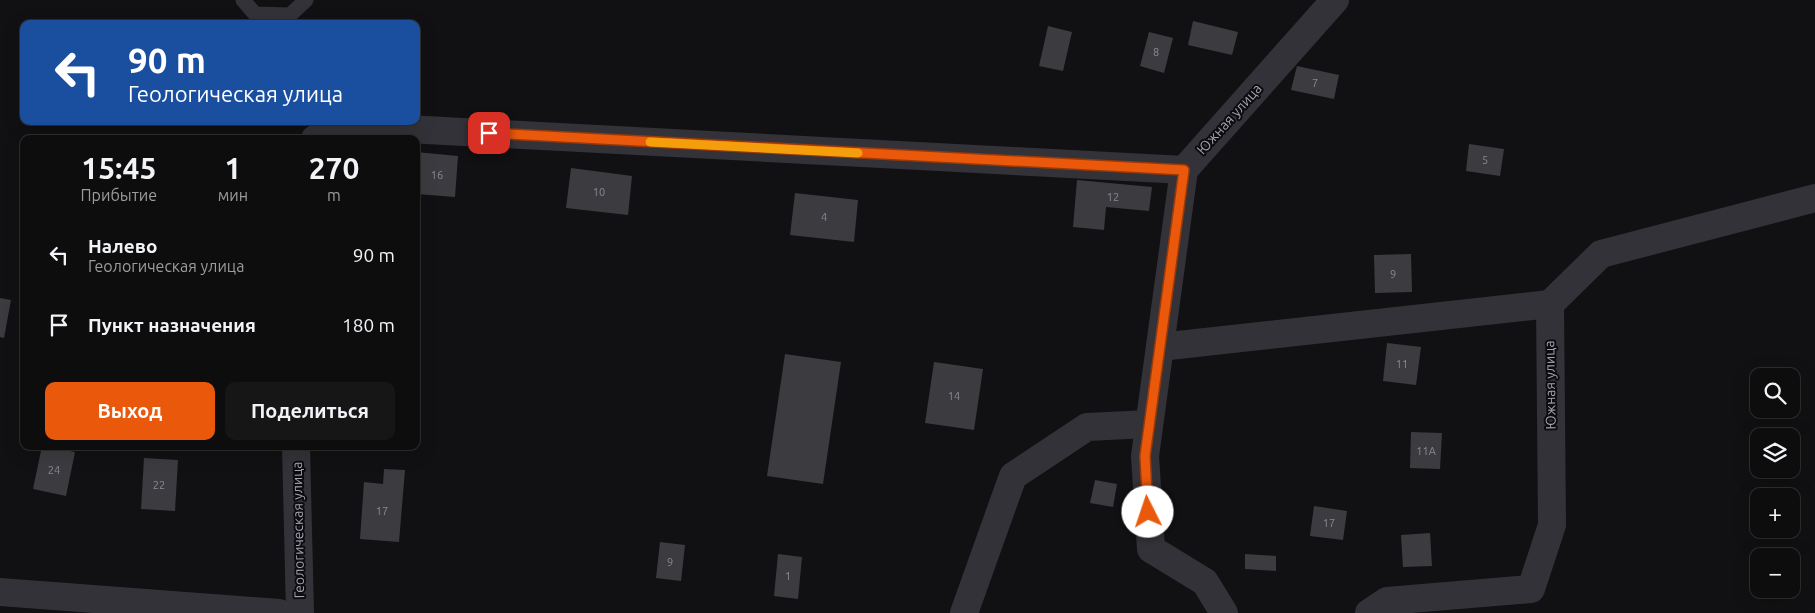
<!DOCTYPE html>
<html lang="ru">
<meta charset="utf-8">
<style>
body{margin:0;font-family:Ubuntu,sans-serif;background:#161617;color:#f1f3f6;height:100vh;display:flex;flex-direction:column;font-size:19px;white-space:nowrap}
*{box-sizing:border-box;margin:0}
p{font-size:16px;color:#9a9c9e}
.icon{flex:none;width:28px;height:28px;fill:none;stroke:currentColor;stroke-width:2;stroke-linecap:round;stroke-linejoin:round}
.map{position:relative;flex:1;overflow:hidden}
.drawer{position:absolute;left:20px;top:135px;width:400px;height:315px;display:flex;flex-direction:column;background:#0d0d0e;border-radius:10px;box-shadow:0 5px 20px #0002,0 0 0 1px #2d2d2e}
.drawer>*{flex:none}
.hud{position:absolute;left:20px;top:20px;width:400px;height:105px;border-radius:10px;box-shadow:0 5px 20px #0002,0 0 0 1px #2d2d2e;background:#1a4fa0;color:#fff;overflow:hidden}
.buttons{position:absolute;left:1750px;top:368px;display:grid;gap:10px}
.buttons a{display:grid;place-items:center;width:50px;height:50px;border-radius:10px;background:#0d0d0e;box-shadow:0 5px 20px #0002,0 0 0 1px #2d2d2e;font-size:25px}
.pin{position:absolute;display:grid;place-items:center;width:42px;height:42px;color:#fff;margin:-21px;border-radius:10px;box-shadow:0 2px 8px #0006}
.me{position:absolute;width:55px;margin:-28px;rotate:356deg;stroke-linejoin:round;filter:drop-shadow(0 0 4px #0008)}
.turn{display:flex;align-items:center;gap:18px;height:105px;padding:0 25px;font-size:22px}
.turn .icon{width:65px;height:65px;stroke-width:2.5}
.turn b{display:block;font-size:35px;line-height:42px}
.eta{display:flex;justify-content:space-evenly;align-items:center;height:85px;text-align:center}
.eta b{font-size:30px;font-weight:700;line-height:35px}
.cta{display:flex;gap:10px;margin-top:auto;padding:10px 25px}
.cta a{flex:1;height:58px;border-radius:10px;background:#ea580c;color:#fff;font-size:20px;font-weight:700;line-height:58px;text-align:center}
.cta a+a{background:#161617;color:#f1f3f6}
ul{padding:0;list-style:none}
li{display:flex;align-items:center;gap:15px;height:70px;padding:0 25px}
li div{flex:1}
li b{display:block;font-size:19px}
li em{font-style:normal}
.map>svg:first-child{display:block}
</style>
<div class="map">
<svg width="1815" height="613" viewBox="0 0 1815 613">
<rect width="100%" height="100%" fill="#111113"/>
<g fill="#3c3b40">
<polygon points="1193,21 1238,32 1232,55 1188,45"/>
<polygon points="1048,26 1072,32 1063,71 1039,66"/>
<polygon points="1149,32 1173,38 1164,73 1140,66"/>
<polygon points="1297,66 1339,75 1334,99 1291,90"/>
<polygon points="1469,144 1504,149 1500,176 1466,171"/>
<polygon points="416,152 458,156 455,197 416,194"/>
<polygon points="571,168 632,176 628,215 566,208"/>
<polygon points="1077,180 1152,187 1149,211 1106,207 1104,230 1073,227"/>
<polygon points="795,193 858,200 854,242 790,235"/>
<polygon points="1411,254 1412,292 1375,293 1374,255"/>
<polygon points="416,278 420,278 418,307 416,307"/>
<polygon points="0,298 11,300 4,338 0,337"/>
<polygon points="1387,343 1421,347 1416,385 1383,381"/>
<polygon points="785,354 841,362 823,484 767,476"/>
<polygon points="934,362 983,369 974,430 925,423"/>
<polygon points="1411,432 1442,433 1440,469 1410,468"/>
<polygon points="42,446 75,452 66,496 33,489"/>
<polygon points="144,458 178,460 175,511 141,509"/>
<polygon points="384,469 405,470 399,542 360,539 364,482 383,484"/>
<polygon points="1095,480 1117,484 1113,507 1090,503"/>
<polygon points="1314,506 1347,511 1343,540 1310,536"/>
<polygon points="1430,533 1432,566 1403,567 1401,535"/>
<polygon points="660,542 685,545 681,581 656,578"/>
<polygon points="778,554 802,557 798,599 774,596"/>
<polygon points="1245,554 1276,556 1276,571 1245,569"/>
</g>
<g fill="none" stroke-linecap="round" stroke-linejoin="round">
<polyline stroke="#323238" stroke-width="15" points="243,0 255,14 290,15 306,0"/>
<g stroke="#323238" stroke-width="28">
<polyline points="315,139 351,126 1184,170"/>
<polyline points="1160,347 1550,304"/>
<polyline points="296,446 300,613"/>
<polyline points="0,592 279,613"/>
<polyline points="964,613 1013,476 1087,427 1149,424"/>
<polyline points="1224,613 1205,582 1151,549 1145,456 1184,170 1335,0"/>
<polyline points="1369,613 1387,601 1531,589 1552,525 1550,304 1601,254 1815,198"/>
</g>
</g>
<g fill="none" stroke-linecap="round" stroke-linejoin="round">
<defs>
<polyline id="route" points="489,133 1184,170 1145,456 1148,512"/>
</defs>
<use href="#route" stroke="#983908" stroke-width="12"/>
<use href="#route" stroke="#ea580c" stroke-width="9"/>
<polyline stroke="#f59e0b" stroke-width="9" points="650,142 858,153"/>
</g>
<g text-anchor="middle" stroke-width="4" stroke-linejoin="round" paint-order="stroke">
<g font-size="11" fill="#888a96">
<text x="1156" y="56">8</text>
<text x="1315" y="87">7</text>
<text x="1485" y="164">5</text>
<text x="437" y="179">16</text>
<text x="599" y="196">10</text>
<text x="1113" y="201">12</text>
<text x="824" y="221">4</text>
<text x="1393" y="278">9</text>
<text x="1402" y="368">11</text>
<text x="954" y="400">14</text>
<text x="1426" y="455">11А</text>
<text x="54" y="474">24</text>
<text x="159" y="489">22</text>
<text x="382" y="515">17</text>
<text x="1329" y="527">17</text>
<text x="670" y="566">9</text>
<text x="788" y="580">1</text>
</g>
<g font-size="14" fill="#a2a4b3" stroke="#0c0c0e">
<text transform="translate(1229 119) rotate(-48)" y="5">Южная улица</text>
<text transform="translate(1550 385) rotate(-91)" y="5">Южная улица</text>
<text transform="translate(298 530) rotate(-91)" y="5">Геологическая улица</text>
</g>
</g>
</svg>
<div class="buttons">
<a><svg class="icon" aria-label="search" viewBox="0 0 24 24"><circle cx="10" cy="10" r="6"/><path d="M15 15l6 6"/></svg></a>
<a><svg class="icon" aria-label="layers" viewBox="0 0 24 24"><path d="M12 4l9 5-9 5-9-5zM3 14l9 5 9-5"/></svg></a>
<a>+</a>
<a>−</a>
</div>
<div class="pin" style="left:489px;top:133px;background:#d93025"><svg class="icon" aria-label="arrive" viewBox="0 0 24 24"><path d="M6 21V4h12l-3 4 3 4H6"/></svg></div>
<svg class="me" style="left:1148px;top:512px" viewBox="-20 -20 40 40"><circle r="19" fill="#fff"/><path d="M0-13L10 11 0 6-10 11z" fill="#ea580c"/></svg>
<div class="hud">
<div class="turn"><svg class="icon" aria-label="left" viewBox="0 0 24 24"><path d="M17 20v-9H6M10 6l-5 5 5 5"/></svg><div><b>90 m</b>Геологическая улица</div></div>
</div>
<section class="drawer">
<div class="eta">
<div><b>15:45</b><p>Прибытие</p></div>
<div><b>1</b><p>мин</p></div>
<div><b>270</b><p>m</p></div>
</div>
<ul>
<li><svg class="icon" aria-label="left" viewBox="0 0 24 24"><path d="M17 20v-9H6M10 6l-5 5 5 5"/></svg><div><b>Налево</b><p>Геологическая улица</p></div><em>90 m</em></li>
<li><svg class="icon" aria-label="arrive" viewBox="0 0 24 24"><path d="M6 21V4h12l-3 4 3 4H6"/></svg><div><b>Пункт назначения</b></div><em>180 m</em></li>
</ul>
<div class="cta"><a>Выход</a><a>Поделиться</a></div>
</section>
</div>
